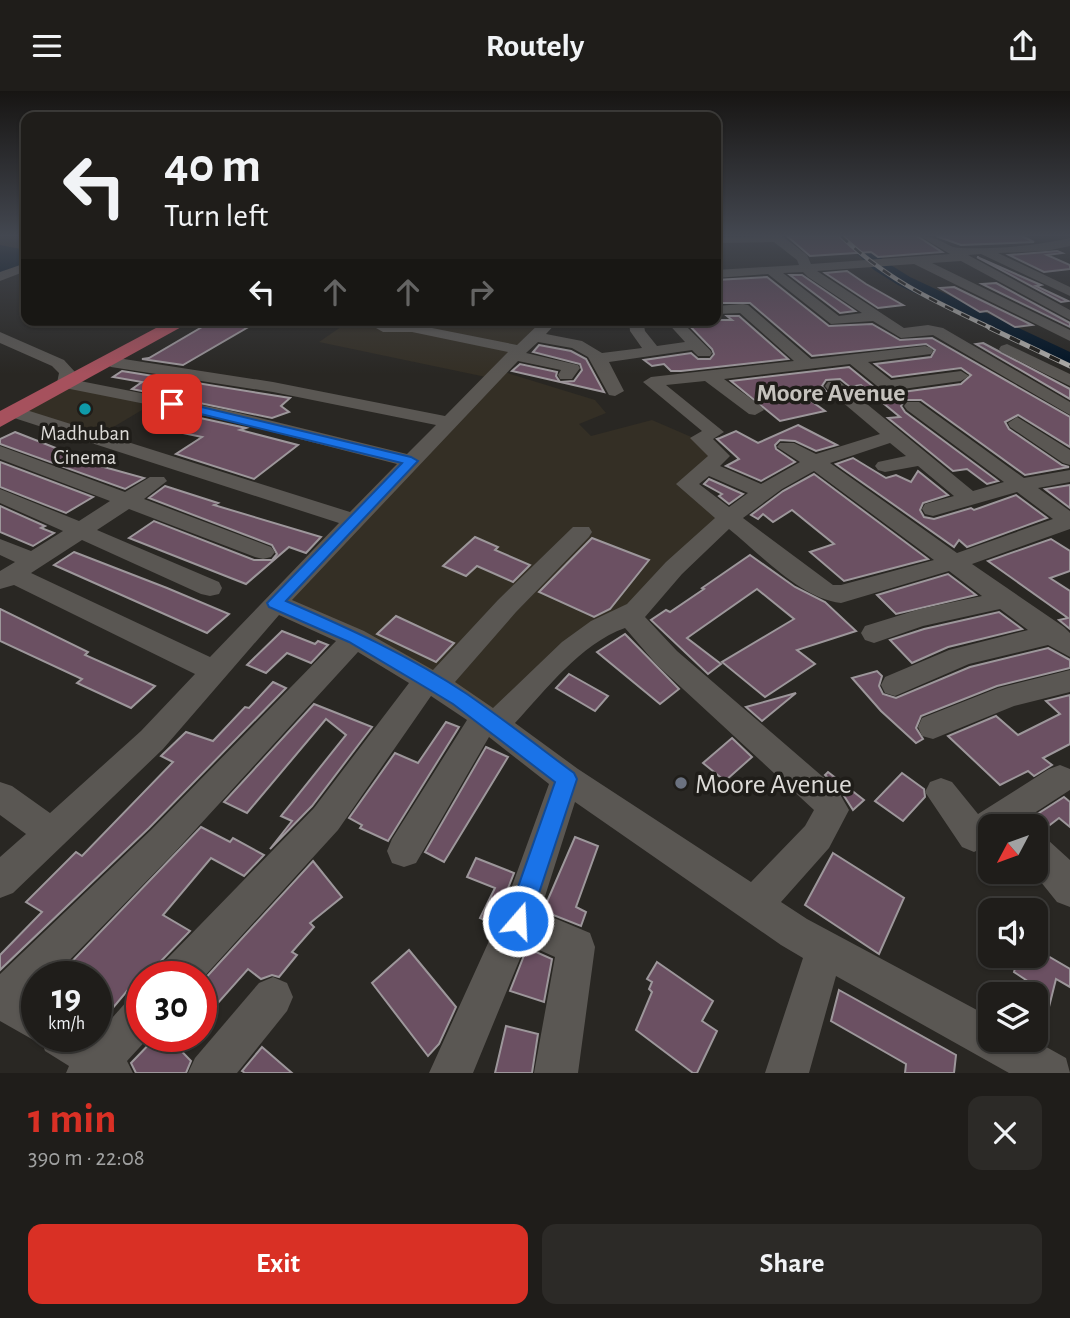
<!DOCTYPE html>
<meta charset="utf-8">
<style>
body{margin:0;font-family:"Alegreya Sans",sans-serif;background:#2c2a27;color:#f1f3f6;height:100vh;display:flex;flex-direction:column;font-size:26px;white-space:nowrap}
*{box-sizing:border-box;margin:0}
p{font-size:23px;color:#a1a2a2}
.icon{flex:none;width:38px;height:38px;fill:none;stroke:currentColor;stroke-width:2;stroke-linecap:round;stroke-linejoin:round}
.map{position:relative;height:982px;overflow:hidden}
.panel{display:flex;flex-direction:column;background:#1f1d1a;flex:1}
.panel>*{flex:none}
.banner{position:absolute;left:21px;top:21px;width:700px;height:214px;border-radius:14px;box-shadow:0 2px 5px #0004,0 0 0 2px #3c3b39;background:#1f1d1a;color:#f1f3f6;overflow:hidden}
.needle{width:46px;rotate:229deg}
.fabs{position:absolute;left:978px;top:723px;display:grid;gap:14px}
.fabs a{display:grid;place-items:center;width:70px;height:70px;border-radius:14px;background:#1f1d1a;box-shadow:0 2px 5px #0004,0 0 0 2px #3c3b39;font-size:35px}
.speed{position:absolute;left:21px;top:870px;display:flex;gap:14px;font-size:35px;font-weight:700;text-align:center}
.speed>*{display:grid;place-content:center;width:91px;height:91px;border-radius:50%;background:#1f1d1a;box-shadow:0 2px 5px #0004,0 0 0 2px #3c3b39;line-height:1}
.speed small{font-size:18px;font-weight:400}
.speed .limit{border:10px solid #d22;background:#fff;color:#111}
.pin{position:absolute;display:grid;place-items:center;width:60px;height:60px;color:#fff;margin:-30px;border-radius:14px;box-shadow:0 4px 10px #0006}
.me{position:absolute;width:77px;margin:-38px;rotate:19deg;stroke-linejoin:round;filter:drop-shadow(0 0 5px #0008)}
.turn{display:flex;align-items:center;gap:24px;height:147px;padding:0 28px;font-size:32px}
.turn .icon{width:91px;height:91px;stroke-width:2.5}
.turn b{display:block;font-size:49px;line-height:60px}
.lanes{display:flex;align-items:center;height:66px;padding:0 28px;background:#0003;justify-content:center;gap:35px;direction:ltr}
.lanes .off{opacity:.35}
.round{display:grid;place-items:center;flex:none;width:74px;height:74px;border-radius:14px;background:#2c2a27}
.summary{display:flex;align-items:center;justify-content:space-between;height:119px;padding:0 28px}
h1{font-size:42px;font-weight:700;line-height:52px;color:#d93025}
.action{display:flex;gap:14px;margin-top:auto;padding:14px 28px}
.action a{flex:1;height:80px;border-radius:14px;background:#d93025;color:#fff;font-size:28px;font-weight:700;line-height:80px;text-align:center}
.action a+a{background:#2c2a27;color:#f1f3f6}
header{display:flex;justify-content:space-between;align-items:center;height:91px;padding:0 28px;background:#1f1d1a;font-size:32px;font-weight:700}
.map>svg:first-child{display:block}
</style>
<header><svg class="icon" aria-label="menu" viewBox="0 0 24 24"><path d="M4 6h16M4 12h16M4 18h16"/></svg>Routely<svg class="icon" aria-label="share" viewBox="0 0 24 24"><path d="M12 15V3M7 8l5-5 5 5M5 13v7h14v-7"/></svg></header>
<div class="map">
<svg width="1070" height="982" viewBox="0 0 1070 982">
<rect width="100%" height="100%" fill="#292723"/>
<g fill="#342f25">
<polygon points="351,229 544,229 486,286 319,251"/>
<polygon points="501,280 595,309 606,322 579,333 591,345 652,329 696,348 715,365 680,393 722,423 624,522 495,629 280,511"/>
<polygon points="66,294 157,310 100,344 18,321"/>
</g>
<polygon fill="#001324" points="0,154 26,159 26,172 0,182"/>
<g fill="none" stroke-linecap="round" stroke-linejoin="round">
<polygon fill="#001324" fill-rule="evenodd" points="838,145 856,145 886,171 910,186 1070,261 1070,276 898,194 874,179"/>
</g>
<g fill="#6b5062" stroke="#9d979b" stroke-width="2">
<polygon points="787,145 917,145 942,161 878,166 871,161 810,165"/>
<polygon points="936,145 1022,145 1034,151 961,154"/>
<polygon points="1057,160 1062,162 1047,164 1070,174 1070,178 1044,181 1009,164"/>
<polygon points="977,166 1041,194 1036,195 1068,210 1061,211"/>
<polygon points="847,180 866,193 903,214 878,217 825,182"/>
<polygon points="790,184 802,184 855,220 840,222"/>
<polygon points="767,186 829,235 872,233 900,249 932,247 1070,326 1070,356 1018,324 1005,331 1009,338 1062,374 1069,376 1025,384 921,309 905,309 901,315 905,321 998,390 987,393 967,378 953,380 888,327 900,326 861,294 850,296 840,288 826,289 822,295 826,300 803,304 825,320 780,330 731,290 849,276 880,301 888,303 961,293 971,284 961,277 892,286 875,273 931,266 935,259 926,253 812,265 750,212 716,212 716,189"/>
<polygon points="996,192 1070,232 1070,236 982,193"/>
<polygon points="954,196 1032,234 1015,236 987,220 980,221 940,197"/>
<polygon points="727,225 739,225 788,268 681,280 671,280 664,273 652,275 644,269 691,262 698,268 710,268 714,263 712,258 684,229 732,229"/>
<polygon points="214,229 250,235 183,274 142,268 149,267"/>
<polygon points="983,252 1070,298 1070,308 976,253"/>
<polygon points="539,254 571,260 586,268 604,301 512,280 520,273 557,281 556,285 560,291 574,290 582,279 580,273 533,261"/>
<polygon points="122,280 290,307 281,315 289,321 272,327 132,298 142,291 113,286"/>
<polygon points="168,320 246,337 240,339 298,354 254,388 176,363 202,346 164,338 168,335 150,331"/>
<polygon points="798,334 837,354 816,360 795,350 780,349 775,354 776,358 795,371 761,390 726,375 739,368 717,348 720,347 736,340 758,352"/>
<polygon points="15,341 104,376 144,387 125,398 0,353 0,348"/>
<polygon points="853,367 886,387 896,384 911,391 918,380 948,404 923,412 920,419 924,426 934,428 971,417 974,419 1016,404 1047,427 967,456 959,449 954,456 836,373"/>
<polygon points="0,371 93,406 66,422 0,396"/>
<polygon points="814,383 928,468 844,490 810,461 834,453 792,419 773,431 763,423 758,428 751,424 783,400"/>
<polygon points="709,388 743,403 729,413 719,405 722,403 704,393"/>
<polygon points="1070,394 1070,417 1045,398"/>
<polygon points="165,395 218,412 214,414 321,446 306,462 289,456 246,493 129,447 154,430 254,469 272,469 277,463 272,454 149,407"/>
<polygon points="0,415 45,435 41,437 54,442 33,455 0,441"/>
<polygon points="475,446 498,456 495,459 530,474 513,491 477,475 466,485 443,475"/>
<polygon points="592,447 649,469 610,518 594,526 539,501"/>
<polygon points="1051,448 1070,460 1070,480 1050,487 1070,500 1070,538 1059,529 1068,527 988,470"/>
<polygon points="74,461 167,497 229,523 207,542 54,474"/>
<polygon points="750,464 795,496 825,511 856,540 797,559 815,573 765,606 722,571 794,528 757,498 687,547 721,573 708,583 651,529 666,519 670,521 704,498 702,497"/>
<polygon points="948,483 976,504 896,523 877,504"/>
<polygon points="0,518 88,561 85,564 155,595 131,617 77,592 82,588 0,550"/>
<polygon points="999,521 1022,538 948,556 912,572 890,549 924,538"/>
<polygon points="396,525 454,552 436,571 377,543"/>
<polygon points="282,540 315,553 318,550 328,554 311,572 287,562 266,582 247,574"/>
<polygon points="625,543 679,598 660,613 597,561"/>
<polygon points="1048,557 1070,569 1070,577 997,595 921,625 916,637 923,648 916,652 881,620 852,587 877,580 882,585 879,595 883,603 896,607 970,576"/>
<polygon points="569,583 608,605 595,620 556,597"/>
<polygon points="273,591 286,597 149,737 0,879 0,864 42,821 26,811 76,761 82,765 173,671 161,665 186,641 213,650 245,616 249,617"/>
<polygon points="796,602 762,630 746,616"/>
<polygon points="1070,604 1070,653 1043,667 1052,674 1034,685 1028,680 1000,694 948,645 996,625 1018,644 1060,623 1046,610"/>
<polygon points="314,613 372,636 312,715 270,758 292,730 281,725 346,644 326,628 247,722 224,711"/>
<polygon points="446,631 459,636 388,750 360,737 362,734 349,727 395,662 418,672"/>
<polygon points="732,647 752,666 725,690 703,672"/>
<polygon points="486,656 508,666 444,771 425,761"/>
<polygon points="828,681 864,709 853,719 839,697 825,684"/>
<polygon points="902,682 924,698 925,706 903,730 875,710"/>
<polygon points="1064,706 1070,711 1070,736 1059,727 1038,743 1036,735 1026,734 1025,731"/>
<polygon points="201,736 230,751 233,747 264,764 244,785 211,767 163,824 190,840 161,870 156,886 143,881 96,937 96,886 57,886"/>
<polygon points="575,746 598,755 576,816 586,821 581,835 543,820"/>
<polygon points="833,762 904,807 879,863 805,814"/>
<polygon points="476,767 514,782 494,833 480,827 495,797 467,786"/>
<polygon points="313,770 342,806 310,832 314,836 292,861 297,864 279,886 272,884 261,888 248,878 201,931 201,892"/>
<polygon points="527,857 552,868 544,911 510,900"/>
<polygon points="1036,858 1070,878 1070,896 1056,888 1049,916 1036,908 1036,903 1027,902 1029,891 1014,881 1019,864 1036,864"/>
<polygon points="409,859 456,916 439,953 428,965 372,892"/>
<polygon points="657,871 713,910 702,930 717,940 697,982 693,982 636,939 652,901 649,898 652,891 647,888"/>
<polygon points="839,899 956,964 954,982 905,982 906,973 831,930"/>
<polygon points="506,935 538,943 532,982 495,982"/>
<polygon points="157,945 167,945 191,970 186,982 136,982 131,972"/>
<polygon points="262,956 292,982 245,982 242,980"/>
</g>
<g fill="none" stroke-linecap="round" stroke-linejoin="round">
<g fill="#5a5753" fill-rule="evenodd">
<path d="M 782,145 L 807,164 L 811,173 L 950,163 L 920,145 C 940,145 947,157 961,157 C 996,158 1035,155 1070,147 L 1070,155 L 1046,160 L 998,162 L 1070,196 L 1070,205 L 981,163 L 968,164 L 1070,219 L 1070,229 L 961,170 L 932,172 L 1070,239 L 1070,250 L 914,173 L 817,180 L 904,237 L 928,234 L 943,237 L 1070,311 L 1070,324 L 933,244 L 901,247 L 873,230 L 831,233 L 768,183 L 716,187 L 716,179 L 799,174 L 797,169 L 774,151 L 716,152 L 716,146 ZM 803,181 L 808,186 L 862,222 L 839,225 L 783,182 Z"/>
<polygon points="26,172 26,180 0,190 0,181"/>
<path d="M 743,213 L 748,214 L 811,268 L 925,255 L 931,257 L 933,260 L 931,263 L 868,271 L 891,289 L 961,280 L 969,285 L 961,290 L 888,300 L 882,299 L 850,273 L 724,288 L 761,315 L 764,319 L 755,324 L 749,323 L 705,290 L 666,294 L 724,341 L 713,348 L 730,365 L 720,375 L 761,393 L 800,371 L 777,356 L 780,352 L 794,352 L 816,363 L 880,343 L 828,299 L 825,295 L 828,291 L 840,291 L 973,400 L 1004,391 L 907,319 L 904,315 L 907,311 L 919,311 L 1024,387 L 1070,379 L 1070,391 L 1038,397 L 1070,420 L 1070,438 L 972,473 L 1064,536 L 1070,542 L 1070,566 L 1048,554 L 969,573 L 895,605 L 885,602 L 881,594 L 885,586 L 949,559 L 1028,539 L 1000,518 L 923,535 L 874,552 L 865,549 L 861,542 L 865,535 L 920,518 L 982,505 L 949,480 L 841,512 C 801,508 760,463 729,438 L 682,483 L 645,526 L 677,560 L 837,698 L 849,719 L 829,757 L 781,811 L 807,828 L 990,926 L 990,948 L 1032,948 L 1066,967 L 1070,982 L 1009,982 L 836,885 L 809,982 L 765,982 L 803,867 L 781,854 L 575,711 L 540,821 L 590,842 L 595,856 L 578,982 L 534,982 L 555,866 L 526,853 L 473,982 L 429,982 L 504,817 L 549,693 L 489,646 L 416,772 L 404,776 L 392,772 L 387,760 L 392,748 L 467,629 L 431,605 L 338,739 L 201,889 L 201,886 L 158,886 L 163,872 L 314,717 L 409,592 L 358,561 L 175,761 L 53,886 L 37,886 L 34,905 L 37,906 L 37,945 L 96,945 L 128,909 L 142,903 L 142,945 L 150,945 L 127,970 L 133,982 L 66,982 L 69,975 L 45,960 L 41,949 L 37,951 L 0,930 L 0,883 L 151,739 L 336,550 L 279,524 L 163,658 L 13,802 L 0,807 L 0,766 L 26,743 L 0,724 L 0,691 L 12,695 L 50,722 L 141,640 L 195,583 L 14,494 L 0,498 L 0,480 L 15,471 L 0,464 L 0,448 L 31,460 L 63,440 L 0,412 L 0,398 L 79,430 L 110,410 L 0,368 L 0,355 L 125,401 L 150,386 L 164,386 L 167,390 L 144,408 L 271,456 L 275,461 L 271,466 L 263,468 L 255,466 L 129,418 L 97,439 L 219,491 L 222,497 L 219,503 L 210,505 L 201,503 L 82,449 L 31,482 L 210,566 L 339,432 L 8,325 L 5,321 L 8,317 L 20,317 L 350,421 L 397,373 L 226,329 L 60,296 L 57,292 L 59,282 L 52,275 L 0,252 L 0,241 L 64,269 L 75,281 L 75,289 L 227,319 L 407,363 L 436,334 L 273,301 L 111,276 L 103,271 L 111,266 L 273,291 L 445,325 L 508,261 L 412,241 L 383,241 L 376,237 L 378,234 L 412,233 L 517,254 L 543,229 L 559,229 L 546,243 L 582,250 L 602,262 L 642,257 L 630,240 L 629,229 L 643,229 L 645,240 L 657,255 L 685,251 L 665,229 L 680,229 L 710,259 L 712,262 L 710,265 L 698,265 L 692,259 L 609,271 L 624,300 L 615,305 L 609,304 L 588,266 L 572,257 L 538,251 L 526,262 L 578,274 L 580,277 L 572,288 L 560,288 L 558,284 L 561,279 L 518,270 L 292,509 L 364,540 L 433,579 L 498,509 L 573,436 L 589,436 L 592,441 L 589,446 L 516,521 L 455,591 L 493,617 L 562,551 L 591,530 L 627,513 L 666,471 L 715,427 L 676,393 L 708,365 L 690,347 L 702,340 L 643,291 L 651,286 L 794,270 L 740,222 L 716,223 L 716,215 ZM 890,352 L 906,365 L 878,371 L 875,375 L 878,379 L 885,381 L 918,375 L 954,405 L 925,413 L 922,418 L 925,423 L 933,425 L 1017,401 L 1053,428 L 957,462 L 830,372 ZM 814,380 L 934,469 L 841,494 L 833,494 L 743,427 L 782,398 ZM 709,385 L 748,402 L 729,416 L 699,393 ZM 625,537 L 657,574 L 814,719 L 805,735 L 751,791 L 578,678 L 515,632 C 546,599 580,553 625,537 Z"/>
<polygon points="1007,253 1070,283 1070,295 1001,261 999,258 1001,255"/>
<polygon points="1017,326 1070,359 1070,374 1063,372 1010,336 1008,332"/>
<polygon points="1070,579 1070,601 1014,615 933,648 922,645 918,636 922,627 998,597"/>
<polygon points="1060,674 1070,678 1070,699 1022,730 1024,735 990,735 990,753 974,761 962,756 925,701 930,691 941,687 952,691 978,723 1049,678"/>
<polygon points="1036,745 1048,749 1070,769 1070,816 1057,811 1032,780 1036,780"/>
<polygon points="273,886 287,892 293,906 287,920 237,982 188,982 195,967 259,892"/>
</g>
<polygon fill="#a6515d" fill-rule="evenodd" points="171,229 194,229 0,336 0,320"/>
<defs>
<path id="rail-far1" d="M 841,145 C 890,191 934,210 993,238"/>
<polyline id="rail" points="990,237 1070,275"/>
</defs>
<use href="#rail-far1" stroke="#b0aeaa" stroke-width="4.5"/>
<use href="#rail" stroke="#b0aeaa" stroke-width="5"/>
<use href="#rail-far1" stroke="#1f1d19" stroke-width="2.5" stroke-dasharray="9" stroke-linecap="butt"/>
<use href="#rail" stroke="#1f1d19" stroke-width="3.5" stroke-dasharray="11" stroke-linecap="butt"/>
</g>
<linearGradient id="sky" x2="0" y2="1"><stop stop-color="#171513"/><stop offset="0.51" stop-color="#434750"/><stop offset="1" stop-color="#434750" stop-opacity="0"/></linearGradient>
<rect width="1070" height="283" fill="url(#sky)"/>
<path fill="#1a73e8" stroke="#114b97" stroke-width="2" d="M 172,309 L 411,366 L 418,370 L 286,510 C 348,537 410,565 467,603 C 503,628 539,656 574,682 L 577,688 L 527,838 L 518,842 L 510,838 L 506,830 L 555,691 L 453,613 L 430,599 L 349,551 L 269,516 L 267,512 L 402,372 L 168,315 L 168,310 Z"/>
<circle fill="#0f9aa8" stroke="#1f1d19" stroke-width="2.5" cx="85" cy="318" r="7"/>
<circle fill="#6b7280" stroke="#1f1d19" stroke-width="2.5" cx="681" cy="692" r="7"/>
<g text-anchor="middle" stroke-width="7" stroke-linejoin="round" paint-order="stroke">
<g font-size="21" fill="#dcdad7" stroke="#1f1d19">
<text x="85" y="349">Madhuban<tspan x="85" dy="24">Cinema</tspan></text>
</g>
<g font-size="26" font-weight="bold" fill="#c5c2bd" stroke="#1f1d19">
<text x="831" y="310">Moore Avenue</text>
</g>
<g font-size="28" fill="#dcdad7" stroke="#1f1d19" text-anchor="start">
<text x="695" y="702">Moore Avenue</text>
</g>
</g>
</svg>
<div class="fabs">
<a><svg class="needle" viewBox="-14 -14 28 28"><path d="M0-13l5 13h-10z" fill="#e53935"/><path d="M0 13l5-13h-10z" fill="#a1a2a2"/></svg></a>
<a><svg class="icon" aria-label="sound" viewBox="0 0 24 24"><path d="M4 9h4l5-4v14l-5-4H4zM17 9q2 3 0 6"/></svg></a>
<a><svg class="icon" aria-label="layers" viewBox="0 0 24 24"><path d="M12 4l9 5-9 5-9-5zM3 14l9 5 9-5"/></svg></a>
</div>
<div class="speed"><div>19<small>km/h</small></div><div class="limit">30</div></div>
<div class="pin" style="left:172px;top:313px;background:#d93025"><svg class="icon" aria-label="arrive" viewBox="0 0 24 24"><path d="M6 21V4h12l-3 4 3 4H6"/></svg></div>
<svg class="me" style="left:518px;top:830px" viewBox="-20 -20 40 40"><circle r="17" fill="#1a73e8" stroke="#fff" stroke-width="3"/><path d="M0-11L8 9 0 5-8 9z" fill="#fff"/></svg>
<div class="banner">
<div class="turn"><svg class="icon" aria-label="left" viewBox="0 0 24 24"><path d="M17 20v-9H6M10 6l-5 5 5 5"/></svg><div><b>40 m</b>Turn left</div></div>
<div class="lanes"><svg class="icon" aria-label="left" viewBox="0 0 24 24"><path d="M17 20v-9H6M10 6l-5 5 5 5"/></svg><svg class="icon off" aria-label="ahead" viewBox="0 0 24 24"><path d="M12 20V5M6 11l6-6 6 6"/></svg><svg class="icon off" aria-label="ahead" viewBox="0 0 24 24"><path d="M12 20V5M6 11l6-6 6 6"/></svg><svg class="icon off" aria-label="right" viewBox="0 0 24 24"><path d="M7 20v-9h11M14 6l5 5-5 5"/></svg></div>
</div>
</div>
<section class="panel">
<div class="summary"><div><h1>1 min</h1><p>390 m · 22:08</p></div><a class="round"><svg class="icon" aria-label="close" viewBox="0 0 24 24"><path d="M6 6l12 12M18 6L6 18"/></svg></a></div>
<div class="action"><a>Exit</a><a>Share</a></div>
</section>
